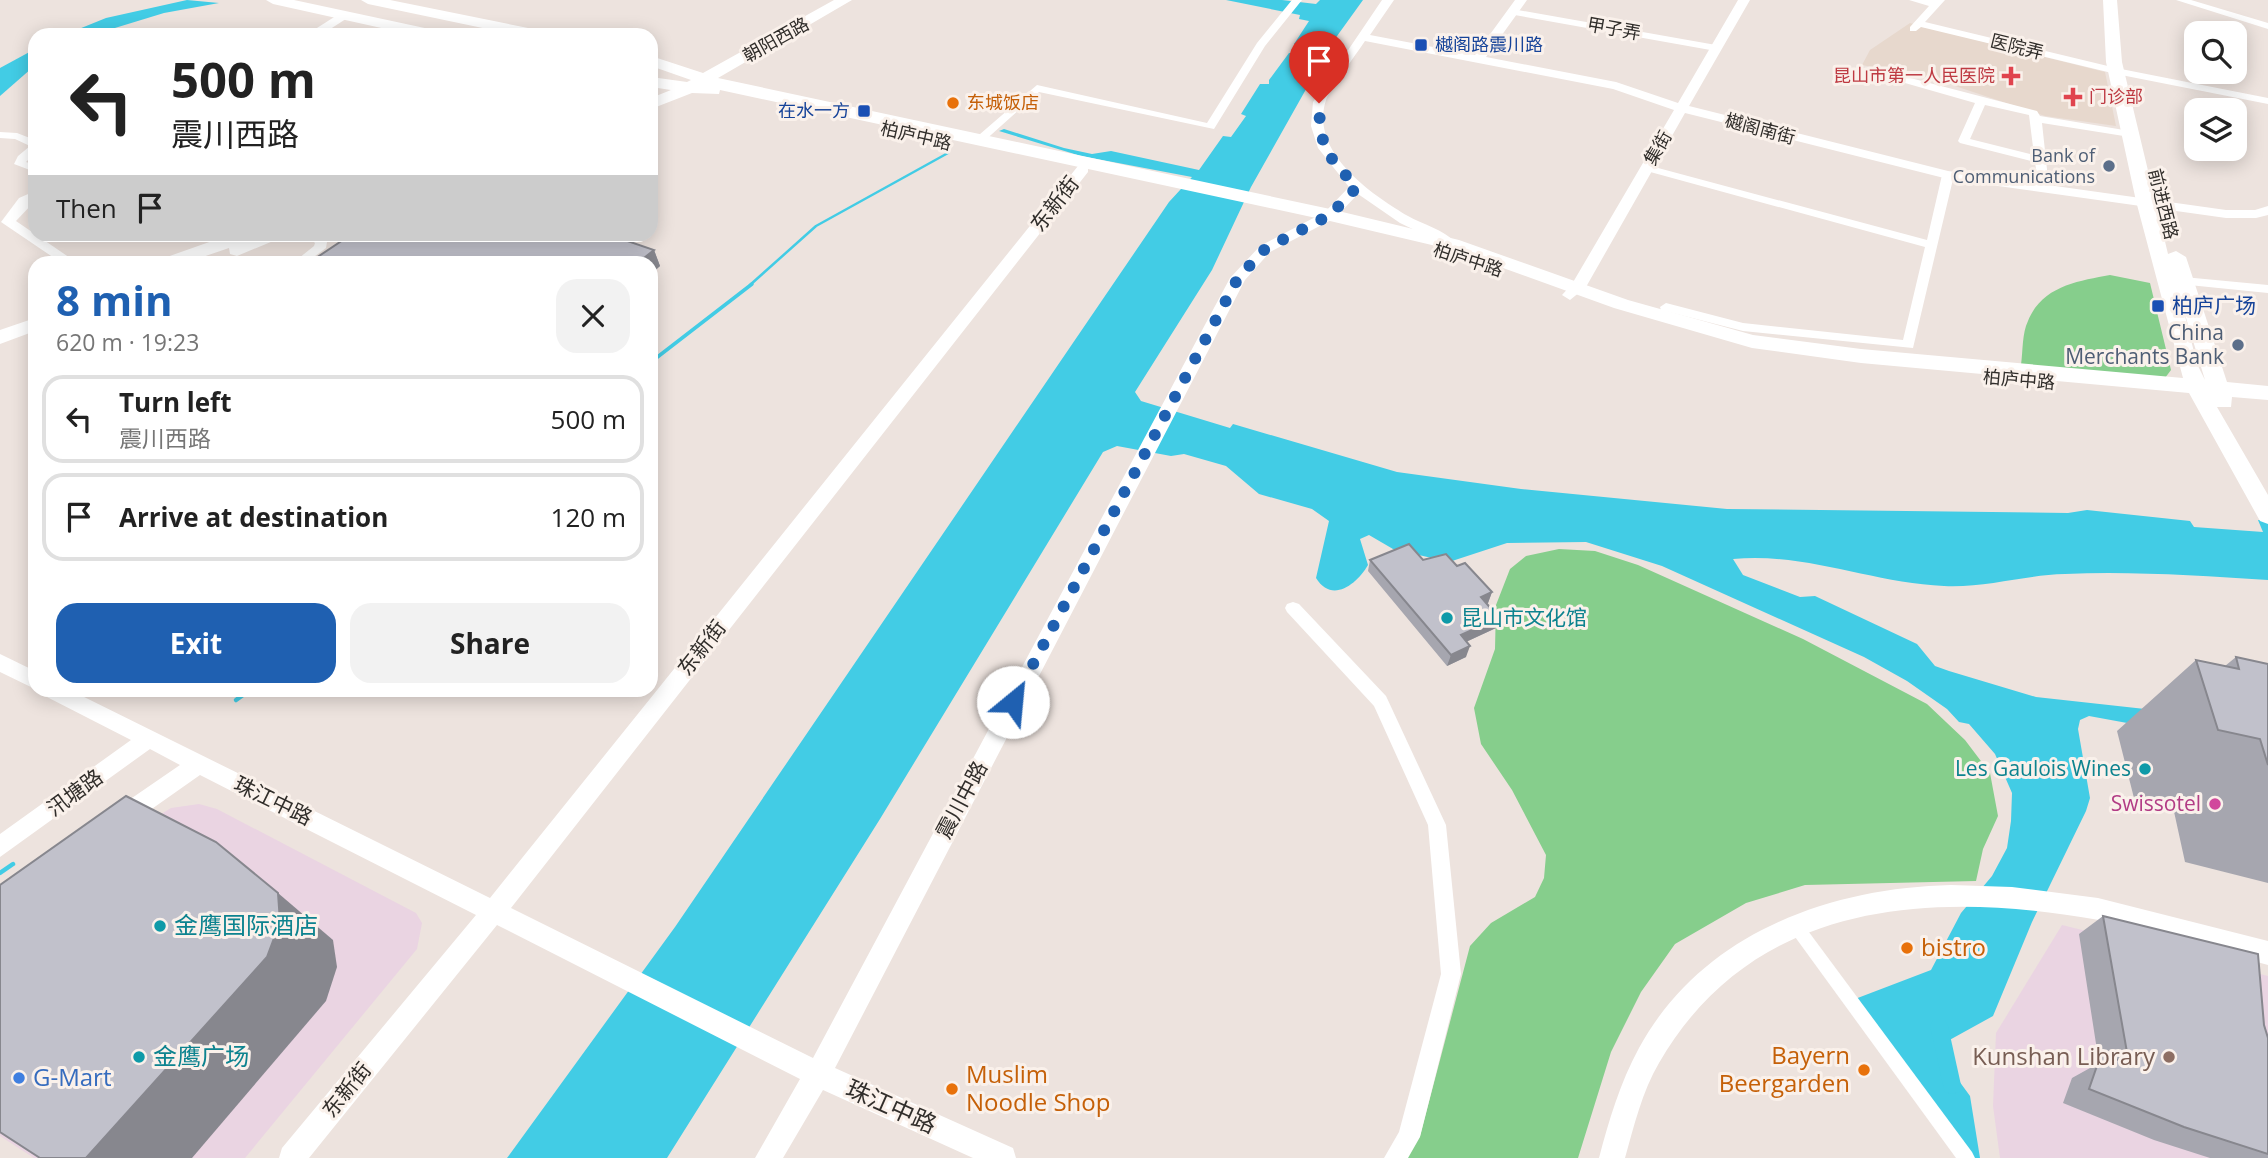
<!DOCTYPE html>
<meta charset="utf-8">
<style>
body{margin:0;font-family:"Open Sans","Noto Sans SC",sans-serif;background:#f2f2f2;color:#222;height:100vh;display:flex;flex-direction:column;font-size:26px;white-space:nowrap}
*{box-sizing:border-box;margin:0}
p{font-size:23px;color:#767676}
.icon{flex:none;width:38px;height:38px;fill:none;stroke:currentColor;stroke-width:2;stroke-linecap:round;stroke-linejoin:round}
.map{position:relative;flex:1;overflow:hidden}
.details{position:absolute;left:28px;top:256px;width:630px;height:441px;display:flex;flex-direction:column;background:#fff;border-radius:21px;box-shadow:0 4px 18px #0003}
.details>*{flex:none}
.top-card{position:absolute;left:28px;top:28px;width:630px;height:214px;border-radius:21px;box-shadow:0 4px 18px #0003;background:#fff;color:#222;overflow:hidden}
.fabs{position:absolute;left:2184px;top:21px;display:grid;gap:14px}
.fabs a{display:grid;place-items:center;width:63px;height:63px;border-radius:14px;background:#fff;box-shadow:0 4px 18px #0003;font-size:35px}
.pin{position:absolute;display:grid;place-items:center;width:60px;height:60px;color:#fff;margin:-72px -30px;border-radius:50% 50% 50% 0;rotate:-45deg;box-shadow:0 0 7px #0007}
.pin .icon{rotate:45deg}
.me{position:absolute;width:77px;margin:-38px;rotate:28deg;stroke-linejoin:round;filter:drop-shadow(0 0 5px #0008)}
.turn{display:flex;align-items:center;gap:24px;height:147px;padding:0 28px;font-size:32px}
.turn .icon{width:91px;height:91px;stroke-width:2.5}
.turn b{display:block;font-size:49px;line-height:60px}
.then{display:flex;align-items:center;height:66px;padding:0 28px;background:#0003;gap:14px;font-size:26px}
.round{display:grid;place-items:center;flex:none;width:74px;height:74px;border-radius:21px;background:#f2f2f2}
.overview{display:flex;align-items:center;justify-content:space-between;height:119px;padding:0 28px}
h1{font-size:42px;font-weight:700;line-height:52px;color:#1f60b1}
.cta{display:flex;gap:14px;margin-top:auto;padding:14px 28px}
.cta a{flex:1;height:80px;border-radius:21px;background:#1f60b1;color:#fff;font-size:28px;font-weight:700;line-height:80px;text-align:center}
.cta a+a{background:#f2f2f2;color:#222}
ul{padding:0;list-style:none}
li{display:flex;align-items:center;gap:21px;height:88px;margin:0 14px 10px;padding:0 14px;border:4px solid #e0e0e0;border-radius:21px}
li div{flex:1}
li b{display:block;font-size:26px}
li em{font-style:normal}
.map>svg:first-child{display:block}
</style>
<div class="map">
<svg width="2268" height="1158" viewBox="0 0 2268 1158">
<rect width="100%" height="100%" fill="#ede3de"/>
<g fill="#ead4e2">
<polygon points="199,804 217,809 416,913 422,923 417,949 245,1158 34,1158 0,1136 0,924 153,819 171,808"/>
<polygon points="2062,925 2268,976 2268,1158 2000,1158 1993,1106 1996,1033"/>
</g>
<polygon fill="#e7d8cd" points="1910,23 2105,72 2116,126 2045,116 1937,80 1862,65 1870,50"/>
<g fill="#86ce8c">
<path d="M 2110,275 L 2150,283 L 2171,370 L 2165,378 L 2021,365 C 2023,351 2022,333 2028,321 C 2042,286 2078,281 2110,275 Z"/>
<polygon points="1559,549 1595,551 1638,565 1803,639 1927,704 1965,740 1990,773 1998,816 1983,849 1976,881 1805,885 1746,903 1675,944 1641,992 1611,1052 1578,1158 1405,1158 1420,1136 1470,946 1491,923 1535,897 1544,878 1546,855 1512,790 1481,744 1474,708 1495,649 1496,605 1510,569 1526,556"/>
</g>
<g fill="#42cce5">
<polygon points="187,0 219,3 164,13 92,35 64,35 106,18"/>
<path d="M 1226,0 L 1282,0 L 1316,4 L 1320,0 L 1363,0 L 1332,43 L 1251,187 L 1212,270 L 1135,392 L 1141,401 L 1230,428 L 1233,424 L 1397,472 L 1521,489 L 1727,509 L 2068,513 L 2087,510 L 2190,521 L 2194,527 L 2263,532 L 2258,520 L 2268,520 L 2268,580 C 2200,576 2133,571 2065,574 C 2024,575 1985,588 1944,586 C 1872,583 1806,552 1733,559 L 1743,575 L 1800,597 L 1815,596 L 1917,644 L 1935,666 L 1949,671 L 2036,697 L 2145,709 L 2149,727 L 2089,716 L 2080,720 L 2078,729 L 2090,798 L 2086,811 L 2032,922 L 1993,1016 L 1935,1048 L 1970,1096 L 1980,1158 L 1966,1158 L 1855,999 L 1931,970 L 1961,913 L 1992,876 L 2007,848 L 2011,821 L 2012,793 L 1995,754 L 1969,724 L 1959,722 L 1947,709 L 1907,681 L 1864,657 L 1662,566 L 1586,542 L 1507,543 L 1449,562 L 1393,549 L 1369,535 L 1360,539 L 1368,565 C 1357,584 1332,604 1316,578 L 1329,521 L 1312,509 L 1259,494 L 1226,466 L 1184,454 L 1171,456 L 1117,446 L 1103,452 L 880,819 L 667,1158 L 507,1158 L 675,927 L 1169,202 L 1192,177 L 1081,156 L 999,131 L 1004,129 L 1064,148 L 1092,154 L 1111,151 L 1199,170 L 1223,136 L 1231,137 L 1246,116 L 1241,114 L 1260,84 L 1269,84 L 1269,80 L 1289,53 L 1293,53 L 1299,46 L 1294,44 L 1309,21 L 1299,19 L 1300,15 Z"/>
<polygon points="35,49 32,68 0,96 0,68"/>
</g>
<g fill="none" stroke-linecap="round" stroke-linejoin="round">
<polyline stroke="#42cce5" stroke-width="2.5" points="750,285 816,226 948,153"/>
<polyline stroke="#42cce5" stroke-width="3.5" points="651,362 752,284"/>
<g stroke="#42cce5" stroke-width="4.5">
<polyline points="236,700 250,690"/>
<polyline points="0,873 13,864"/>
</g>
<polygon fill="#42cce5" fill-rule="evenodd" points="1939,1017 1945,1020 1948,1026 1961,1085 1959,1092 1952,1094 1945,1092 1943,1085 1930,1026 1933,1020"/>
<polygon fill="#fff" fill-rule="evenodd" points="1795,918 1800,920 1972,1152 1975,1158 1956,1158 1790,930 1787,925 1790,920"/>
<g fill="#fff" fill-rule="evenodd">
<polygon points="1292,0 1302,0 1265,46 1214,129 1039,92 982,143 972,141 1037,85 1207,123 1257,43"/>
<polygon points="1909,0 1945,0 1925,22 2116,68 2268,98 2268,104 2116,74 1921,27 1916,31 1910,31 1910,27 1929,6"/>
<polygon points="2176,0 2191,0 2268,23 2268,29"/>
<polygon points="1512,9 1716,45 1721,48 1716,51 1509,14 1509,10"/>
<path d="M 1895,74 L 2037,111 L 2040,116 L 2130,131 L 2135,134 L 2130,137 L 2042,123 L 2049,188 L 2039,190 L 2035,162 L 1960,143 L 1958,141 L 1975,103 L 1891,79 L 1891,75 ZM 1985,105 L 2029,115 L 2034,155 L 1970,139 Z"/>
<polygon points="0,132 17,133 35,140 35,153 26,162 35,165 35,172 14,164 18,156 30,146 15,139 0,138"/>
<polygon points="1647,165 1927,240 1942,175 1952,173 1954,175 1913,348 1743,331 1661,310 1660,307 1666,303 1743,323 1903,340 1925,247 1643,170 1641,168"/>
<polygon points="306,234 320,234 327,242 326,248 307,262 294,262 314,246 315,243"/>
<polygon points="2173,276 2268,285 2268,293 2169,283 2167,280"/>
<polygon points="1293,602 1299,604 1386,696 1446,825 1461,974 1420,1137 1408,1158 1384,1158 1399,1132 1441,974 1428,825 1374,706 1287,612 1285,608 1287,604"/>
</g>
<g fill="#fff" fill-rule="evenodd">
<path d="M 1382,0 L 1394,0 L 1370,35 L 1475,55 L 1515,0 L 1527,0 L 1486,57 L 1616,82 L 1678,103 L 1738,0 L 1750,0 L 1689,106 L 1948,171 L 2226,210 L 2255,210 L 2268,206 L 2268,215 L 2256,218 L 2226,218 L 1948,179 L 1685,113 L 1586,287 L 1570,300 L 1562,295 L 1572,284 L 1674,110 L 1613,89 L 1365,41 C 1356,55 1331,87 1326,100 C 1309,152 1371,194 1408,216 C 1422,224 1444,230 1455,242 L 1448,246 L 1400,223 L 1358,194 L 1335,218 L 1270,252 L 1245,280 L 835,1068 L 1013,1148 L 1016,1158 L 973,1158 L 823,1090 L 783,1158 L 755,1158 L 800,1079 L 497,925 L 309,1158 L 279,1158 L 282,1148 L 476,915 L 200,775 L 129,825 L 121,828 L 113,825 L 110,818 L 113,811 L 180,765 L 150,749 L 0,857 L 0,834 L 131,740 L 45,696 L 42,690 L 70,690 L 490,898 L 1078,166 L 1088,166 L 1088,172 L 511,908 L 813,1058 L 1230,278 L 1260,246 L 1325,212 L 1349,187 L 1318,148 L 1311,126 L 1313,102 Z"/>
<polygon points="342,12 352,15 321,35 306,35"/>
<polygon points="35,191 35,201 16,221 76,262 60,262 1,222 19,198"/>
<polygon points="0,654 35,671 35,689 0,672"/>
<path d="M 1951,885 L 2012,887 L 2098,898 L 2268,941 L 2268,965 C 2212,950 2156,931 2099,920 C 1931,890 1753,900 1659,1063 C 1642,1092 1634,1126 1625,1158 L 1599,1158 C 1609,1120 1620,1083 1639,1048 C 1701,934 1828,888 1951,885 Z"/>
</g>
<g fill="#fff" fill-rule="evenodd">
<polygon points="266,0 294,0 434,30 442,35 413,35 273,4"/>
<polygon points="361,0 390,0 538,30 546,35 516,35 368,4"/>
<path d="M 834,0 L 852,0 L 718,78 L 1330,209 L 1459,240 L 1628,300 L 1753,335 L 1861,349 L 2183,378 L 2136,201 L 2106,62 L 2103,0 L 2117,0 L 2122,62 L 2168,254 L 2176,251 L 2186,257 L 2227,382 L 2268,386 L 2268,400 L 2232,397 L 2231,407 L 2217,407 L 2268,495 L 2268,524 L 2260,521 L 2189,393 L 1861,363 L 1752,348 L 1614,308 L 1453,250 L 1330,221 L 720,90 L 719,94 L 692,93 L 651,109 L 651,98 L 671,90 L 651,87 L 651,77 L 687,82 L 691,80 L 651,66 L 651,56 L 703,73 ZM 2183,308 L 2205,380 L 2197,364 Z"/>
<polygon points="232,234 290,234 237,256 230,254 229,248 188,262 161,262 164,258"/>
<polygon points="35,318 35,331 0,344 0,330"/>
</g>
</g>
<g fill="#a6a6af">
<polygon points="352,234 654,250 660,266 651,274 651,262 310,262"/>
<polygon points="1370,560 1423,560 1457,566 1492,592 1488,603 1487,603 1499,618 1496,628 1466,642 1466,657 1447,666 1368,571"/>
<polygon points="2236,657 2268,664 2268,883 2185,862 2173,807 2134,798 2117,731 2196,660 2225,666"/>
<polygon points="2103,916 2264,1025 2268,1038 2268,1158 2210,1158 2154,1140 2063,1103 2072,1078 2099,1063 2079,934"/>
</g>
<g fill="#87878e">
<polygon points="654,250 660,266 651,274 651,262 639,262"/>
<polygon points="365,257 368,262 356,262"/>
<polygon points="1492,592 1488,603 1477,608 1481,597"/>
<polygon points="1499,618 1496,628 1457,646 1461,635"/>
<polygon points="1470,646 1466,657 1447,666 1451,655"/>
<polygon points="278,893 333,940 337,967 326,1001 192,1158 86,1158"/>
</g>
<g fill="#c1c1cb" stroke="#87878e" stroke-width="2">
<polygon points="352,234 607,234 654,250 639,262 380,262 365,257 356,262 310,262"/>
<polygon points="1409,544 1423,560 1446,554 1457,566 1465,563 1492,592 1481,597 1499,618 1461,635 1470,646 1451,655 1370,560"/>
<polygon points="2236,657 2268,664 2268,765 2260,739 2218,730 2196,660 2239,669"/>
<polygon points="126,796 216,842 278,893 280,922 267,957 86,1158 40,1158 0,1132 0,885"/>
<polygon points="2103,916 2258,954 2264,1025 2268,1038 2268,1154 2184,1127 2089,1089 2098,1063 2128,1058"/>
</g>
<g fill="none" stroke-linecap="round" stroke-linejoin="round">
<path stroke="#1f60b1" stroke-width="12" stroke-dasharray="0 21.6" d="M 1013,702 L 1238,278 L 1265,249 L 1330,215 L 1357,187 C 1326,155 1320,148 1319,103"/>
</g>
<g fill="#1a4fb4" stroke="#faf1eb" stroke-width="2.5">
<rect x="1414" y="38" width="14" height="14" rx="3.5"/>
<rect x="857" y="104" width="14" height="14" rx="3.5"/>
<rect x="2151" y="299" width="14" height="14" rx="3.5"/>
</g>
<g fill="#e0444e" stroke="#faf1eb" stroke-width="2.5">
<path d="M2007.5 65.5h7v7h7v7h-7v7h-7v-7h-7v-7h7z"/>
<path d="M2069.5 86.5h7v7h7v7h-7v7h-7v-7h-7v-7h7z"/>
</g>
<g fill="#e8710a" stroke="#faf1eb" stroke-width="2.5">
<circle cx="953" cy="103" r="7"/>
<circle cx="1907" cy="948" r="7"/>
<circle cx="1864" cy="1070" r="7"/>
<circle cx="952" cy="1089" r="7"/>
</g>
<g fill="#5c6f8a" stroke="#faf1eb" stroke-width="2.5">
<circle cx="2109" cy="166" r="7"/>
<circle cx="2238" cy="345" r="7"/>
</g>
<g fill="#0f9aa8" stroke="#faf1eb" stroke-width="2.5">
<circle cx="1447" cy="618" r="7"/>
<circle cx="2145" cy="769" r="7"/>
<circle cx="160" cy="926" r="7"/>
<circle cx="139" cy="1057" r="7"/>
</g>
<circle fill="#d1479c" stroke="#faf1eb" stroke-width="2.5" cx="2215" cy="804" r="7"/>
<circle fill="#8d6e63" stroke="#faf1eb" stroke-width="2.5" cx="2169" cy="1057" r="7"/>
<circle fill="#3f7fe0" stroke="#faf1eb" stroke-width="2.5" cx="19" cy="1078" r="7"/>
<g text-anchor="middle" stroke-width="6" stroke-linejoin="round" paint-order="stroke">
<g font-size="18" fill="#312e2b" stroke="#faf1eb">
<text transform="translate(1614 29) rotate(10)" y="6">甲子弄</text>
<text transform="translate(776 40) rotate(-29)" y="6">朝阳西路</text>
<text transform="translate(2017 47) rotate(14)" y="6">医院弄</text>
<text transform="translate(1760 129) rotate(15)" y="6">樾阁南街</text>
<text transform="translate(916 136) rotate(13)" y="6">柏庐中路</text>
<text transform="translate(1658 148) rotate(-60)" y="6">集街</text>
<text transform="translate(2163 204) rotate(76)" y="6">前进西路</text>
<text transform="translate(1468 260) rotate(18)" y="6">柏庐中路</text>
<text transform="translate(2019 380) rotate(5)" y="6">柏庐中路</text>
</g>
<g font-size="18" fill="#164399" stroke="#faf1eb" text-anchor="start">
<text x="1435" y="51">樾阁路震川路</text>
<text x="850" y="117" text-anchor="end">在水一方</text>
</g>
<g font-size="18" fill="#be3a42" stroke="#faf1eb" text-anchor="end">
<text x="1995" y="82">昆山市第一人民医院</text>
<text x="2089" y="103" text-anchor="start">门诊部</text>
</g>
<g font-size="18" fill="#c56008" stroke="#faf1eb" text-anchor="start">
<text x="967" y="109">东城饭店</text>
</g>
<g font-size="18" fill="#4e5e75" stroke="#faf1eb" text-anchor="end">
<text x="2095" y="162">Bank of<tspan x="2095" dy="21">Communications</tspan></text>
</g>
<g font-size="21" fill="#312e2b" stroke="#faf1eb">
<text transform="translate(1055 204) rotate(-52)" y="7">东新街</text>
<text transform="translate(702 648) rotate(-52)" y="7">东新街</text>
<text transform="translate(75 793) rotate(-36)" y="7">汛塘路</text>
<text transform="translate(962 800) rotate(-62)" y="7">震川中路</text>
<text transform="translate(273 801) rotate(26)" y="7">珠江中路</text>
<text transform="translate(347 1090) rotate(-51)" y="7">东新街</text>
</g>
<g font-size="21" fill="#164399" stroke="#faf1eb" text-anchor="start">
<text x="2172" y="313">柏庐广场</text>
</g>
<g font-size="21" fill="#4e5e75" stroke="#faf1eb" text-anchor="end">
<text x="2224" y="340">China<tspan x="2224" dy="24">Merchants Bank</tspan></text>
</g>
<g font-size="21" fill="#0d838f" stroke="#faf1eb" text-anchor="start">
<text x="1461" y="625">昆山市文化馆</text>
<text x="2131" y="776" text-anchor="end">Les Gaulois Wines</text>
</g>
<g font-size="21" fill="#b23c85" stroke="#faf1eb" text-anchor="end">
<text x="2201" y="811">Swissotel</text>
</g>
<g font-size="24" fill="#0d838f" stroke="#faf1eb" text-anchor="start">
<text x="174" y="934">金鹰国际酒店</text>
<text x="153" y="1065">金鹰广场</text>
</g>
<g font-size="24" fill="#c56008" stroke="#faf1eb" text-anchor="start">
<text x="1921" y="956">bistro</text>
<text x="1850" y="1064" text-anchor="end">Bayern<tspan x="1850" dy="28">Beergarden</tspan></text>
<text x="966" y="1083">Muslim<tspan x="966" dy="28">Noodle Shop</tspan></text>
</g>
<g font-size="24" fill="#785e54" stroke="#faf1eb" text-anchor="end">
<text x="2155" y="1065">Kunshan Library</text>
</g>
<g font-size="24" fill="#366cbe" stroke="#faf1eb" text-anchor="start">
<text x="33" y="1086">G-Mart</text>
</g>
<g font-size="24" fill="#312e2b" stroke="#faf1eb">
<text transform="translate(891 1107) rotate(24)" y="8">珠江中路</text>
</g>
</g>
</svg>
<div class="fabs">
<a><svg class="icon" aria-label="search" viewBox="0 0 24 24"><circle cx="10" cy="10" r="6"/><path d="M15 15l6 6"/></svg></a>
<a><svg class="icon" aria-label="layers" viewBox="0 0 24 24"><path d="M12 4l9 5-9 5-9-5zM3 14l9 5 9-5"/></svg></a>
</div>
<div class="pin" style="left:1319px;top:103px;background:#d93025"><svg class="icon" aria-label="arrive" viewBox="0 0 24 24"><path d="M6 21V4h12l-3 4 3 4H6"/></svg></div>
<svg class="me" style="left:1013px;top:702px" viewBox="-20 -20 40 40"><circle r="19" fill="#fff"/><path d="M0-13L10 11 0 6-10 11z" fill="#1f60b1"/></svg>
<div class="top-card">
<div class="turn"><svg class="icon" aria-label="left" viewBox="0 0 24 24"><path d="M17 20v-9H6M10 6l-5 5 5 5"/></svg><div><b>500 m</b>震川西路</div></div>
<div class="then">Then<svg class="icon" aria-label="arrive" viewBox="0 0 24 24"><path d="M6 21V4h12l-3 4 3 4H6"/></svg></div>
</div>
<section class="details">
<div class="overview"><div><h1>8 min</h1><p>620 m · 19:23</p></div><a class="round"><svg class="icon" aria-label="close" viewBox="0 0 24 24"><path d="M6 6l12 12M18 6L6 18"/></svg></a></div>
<ul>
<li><svg class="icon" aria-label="left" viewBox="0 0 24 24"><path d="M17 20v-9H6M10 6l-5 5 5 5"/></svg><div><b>Turn left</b><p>震川西路</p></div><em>500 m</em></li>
<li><svg class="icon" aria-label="arrive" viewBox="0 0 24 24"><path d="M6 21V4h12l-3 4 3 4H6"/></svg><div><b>Arrive at destination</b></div><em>120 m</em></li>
</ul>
<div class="cta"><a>Exit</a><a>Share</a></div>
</section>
</div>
